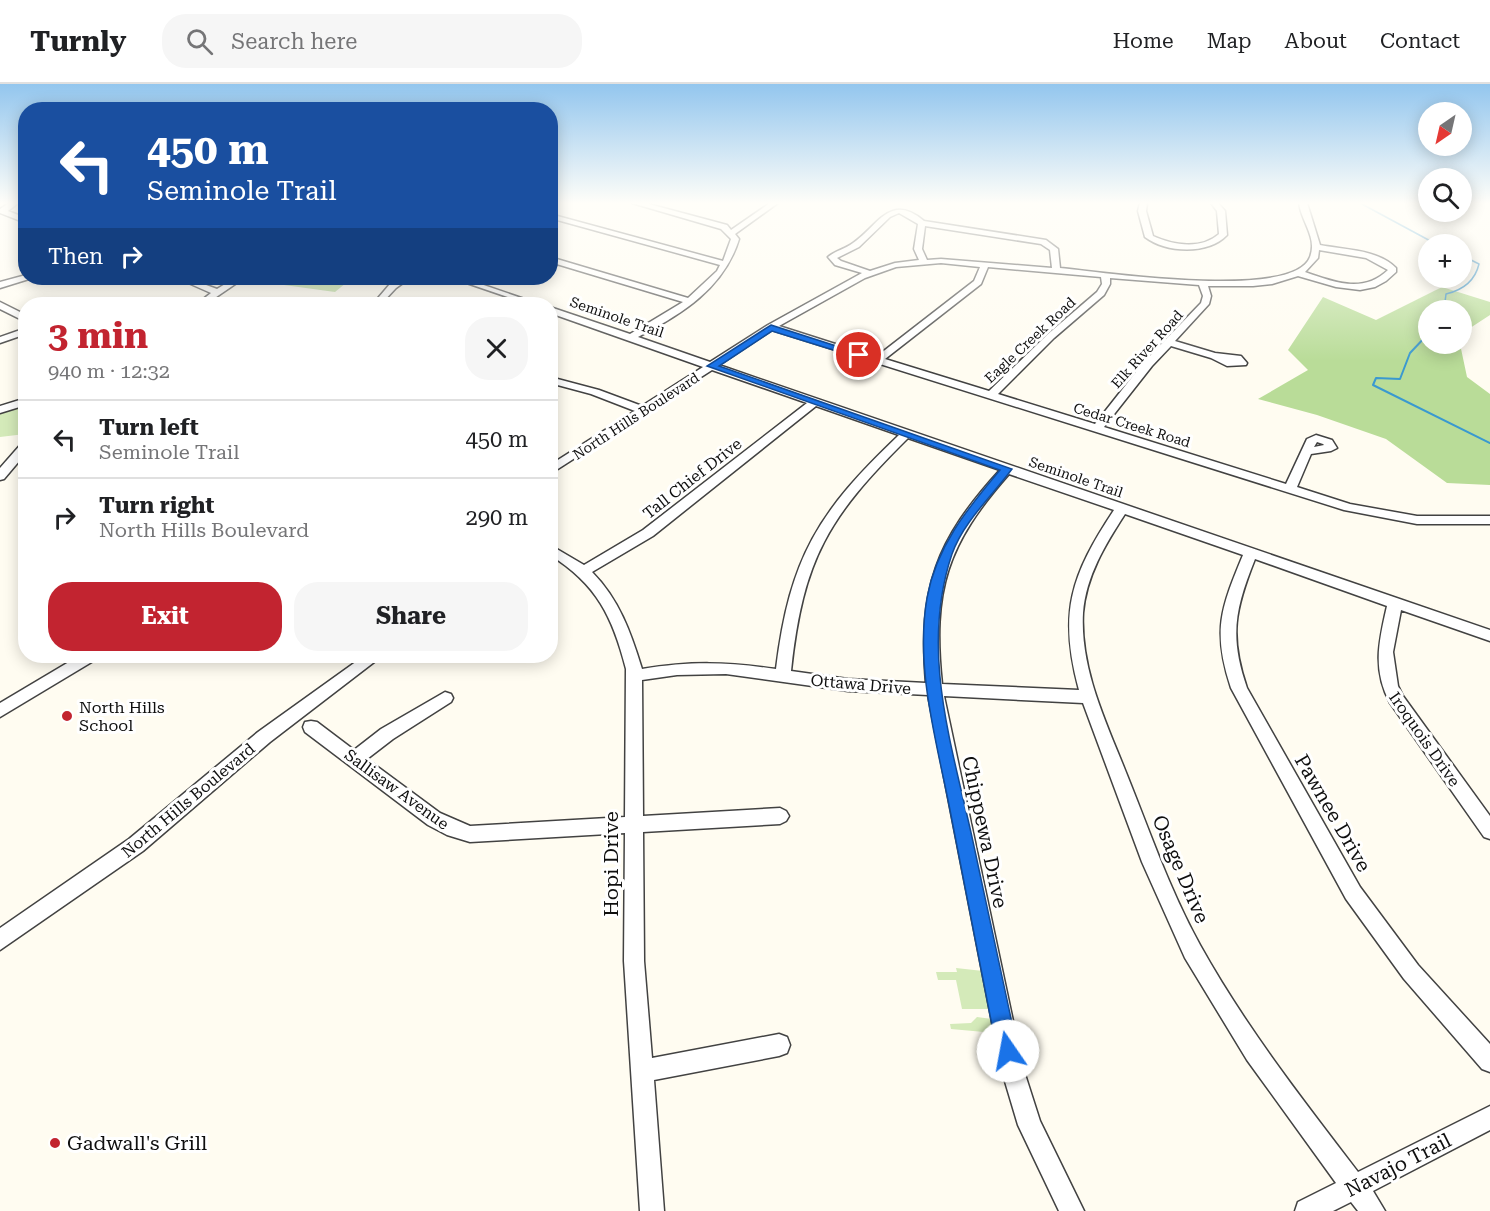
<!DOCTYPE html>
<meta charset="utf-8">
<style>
body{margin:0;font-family:"Roboto Serif",serif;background:#f6f6f6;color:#202124;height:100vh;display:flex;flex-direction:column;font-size:22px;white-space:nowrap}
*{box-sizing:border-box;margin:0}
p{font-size:20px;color:#757577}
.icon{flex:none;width:33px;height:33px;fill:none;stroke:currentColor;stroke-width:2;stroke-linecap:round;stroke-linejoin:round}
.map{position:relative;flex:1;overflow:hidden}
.drawer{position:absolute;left:18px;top:213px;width:540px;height:366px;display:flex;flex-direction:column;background:#fff;border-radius:24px;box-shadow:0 3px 15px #0003}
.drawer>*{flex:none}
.hud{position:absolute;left:18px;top:18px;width:540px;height:183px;border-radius:24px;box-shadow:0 3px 15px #0003;background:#1a4fa0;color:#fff;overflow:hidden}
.needle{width:39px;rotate:214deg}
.controls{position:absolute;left:1418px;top:18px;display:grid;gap:12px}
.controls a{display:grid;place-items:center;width:54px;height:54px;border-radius:50%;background:#fff;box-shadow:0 3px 15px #0003;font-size:30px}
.pin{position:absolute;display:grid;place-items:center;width:51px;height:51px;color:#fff;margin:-26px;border:3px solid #fff;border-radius:50%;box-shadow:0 2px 6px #0007}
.me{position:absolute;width:66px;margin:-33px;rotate:348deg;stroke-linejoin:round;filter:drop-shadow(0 0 4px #0008)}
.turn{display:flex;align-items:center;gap:21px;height:126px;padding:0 30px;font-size:27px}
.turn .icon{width:78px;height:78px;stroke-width:2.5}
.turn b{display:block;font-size:42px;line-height:51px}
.then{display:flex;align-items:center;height:57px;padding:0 30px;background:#0003;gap:12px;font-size:22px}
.round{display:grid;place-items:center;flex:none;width:63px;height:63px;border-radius:24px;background:#f6f6f6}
.headline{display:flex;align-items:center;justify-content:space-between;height:102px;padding:0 30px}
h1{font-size:36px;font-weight:700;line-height:45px;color:#c22430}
.action{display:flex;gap:12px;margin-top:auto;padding:12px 30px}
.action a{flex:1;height:69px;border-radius:24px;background:#c22430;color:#fff;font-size:24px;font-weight:700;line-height:69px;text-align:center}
.action a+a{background:#f6f6f6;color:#202124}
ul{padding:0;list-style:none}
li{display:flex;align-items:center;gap:18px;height:78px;padding:0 30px;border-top:2px solid #e0e0e0}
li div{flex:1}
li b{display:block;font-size:22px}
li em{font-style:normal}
header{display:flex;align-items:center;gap:36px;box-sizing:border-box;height:84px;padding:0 30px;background:#fff;border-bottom:2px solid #e0e0e0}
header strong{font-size:28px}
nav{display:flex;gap:33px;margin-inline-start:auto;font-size:21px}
.search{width:420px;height:54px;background:#f6f6f6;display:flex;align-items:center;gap:15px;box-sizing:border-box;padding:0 21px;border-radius:24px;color:#757577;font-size:22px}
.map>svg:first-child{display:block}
</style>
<header>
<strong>Turnly</strong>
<div class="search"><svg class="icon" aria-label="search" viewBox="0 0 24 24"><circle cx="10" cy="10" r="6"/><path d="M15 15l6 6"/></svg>Search here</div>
<nav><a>Home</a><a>Map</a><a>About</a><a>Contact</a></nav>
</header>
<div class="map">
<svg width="1490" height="1127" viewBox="0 0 1490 1127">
<rect width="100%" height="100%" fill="#fffcf1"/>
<g fill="#d4eab9">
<polygon points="25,319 25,350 0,353 0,329"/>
<polygon points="956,884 983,887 990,925 962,925 956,896 938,896 936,888 957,888"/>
<polygon points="977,933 992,935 995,949 951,945 950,940 971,939"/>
</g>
<g fill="#b9dc98">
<polygon points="293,194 352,194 335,208 284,201"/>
<polygon points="1442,203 1490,218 1490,231 1464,248 1461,255 1461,226 1428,226 1428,260 1460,260 1467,293 1490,310 1490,401 1447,399 1386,355 1317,331 1258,315 1308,286 1288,266 1323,213 1376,236"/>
</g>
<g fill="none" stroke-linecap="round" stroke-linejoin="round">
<g stroke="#3a99d0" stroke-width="1.5">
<polyline points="1360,119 1436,160"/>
<path d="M 1444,226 L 1446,210 C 1463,206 1475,197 1479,180 L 1461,171"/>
</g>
<polyline stroke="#3a99d0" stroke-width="2" points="1428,250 1410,269 1400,295 1376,294 1373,301 1490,359"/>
<defs>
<g id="minor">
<polygon points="9,119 18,119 8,127 26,134 26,139 0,129 0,125"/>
<path d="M 632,119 L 645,119 L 727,141 L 731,146 L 770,119 L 778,119 L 735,150 L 739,155 C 724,204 682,230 638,253 L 710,278 L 768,241 L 862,189 L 835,181 L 828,173 C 835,167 845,165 853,159 C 878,142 890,108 924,137 L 1046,156 L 1058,165 L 1060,184 C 1102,188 1293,217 1310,173 C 1317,155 1304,141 1300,124 L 1299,119 L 1307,119 L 1320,161 C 1345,166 1377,165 1396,184 L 1396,188 L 1386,197 L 1375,203 L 1360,206 L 1336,203 L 1298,192 L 1272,200 L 1253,202 L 1208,202 L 1211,212 L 1209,220 L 1175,257 L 1215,269 L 1241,272 L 1247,279 L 1246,281 L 1227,282 L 1211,274 L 1171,262 L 1152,282 L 1104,343 L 1286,400 L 1307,355 L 1316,351 L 1332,356 L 1337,364 L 1331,367 L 1311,370 L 1297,403 L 1350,420 L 1417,432 L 1490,432 L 1490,440 L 1417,440 L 1344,426 L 772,246 L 719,281 L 1490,546 L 1490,557 L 1401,526 L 1393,568 L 1398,602 L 1403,612 L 1490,732 L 1490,755 L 1484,753 L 1390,619 C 1372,585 1379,557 1387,522 L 1255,475 C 1235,525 1229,552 1247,604 L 1360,803 L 1418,881 L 1490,960 L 1490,988 L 1482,985 L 1404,895 L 1346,815 L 1231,604 C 1212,547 1221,524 1243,471 L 1125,430 C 1105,461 1086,492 1083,529 C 1080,584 1105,636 1125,686 C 1149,745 1169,805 1200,861 C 1245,942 1302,1015 1358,1088 L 1490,1022 L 1490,1046 L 1373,1107 L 1385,1127 L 1358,1127 L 1351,1118 L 1333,1127 L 1295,1127 L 1298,1118 L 1336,1099 L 1247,976 L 1185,874 L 1142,778 L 1083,619 L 944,612 L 1023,984 L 1040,1037 L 1084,1127 L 1059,1127 L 1018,1041 L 1001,984 L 928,611 L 848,607 L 726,590 L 677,591 L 642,596 L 643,732 L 780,724 L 786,727 L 789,732 L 786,737 L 780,740 L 643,748 L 644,877 L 652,974 L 779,950 L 787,953 L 790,961 L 787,969 L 779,972 L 654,996 L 664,1127 L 640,1127 L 624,877 L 625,749 L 470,758 L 447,751 L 428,741 L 305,648 L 303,643 L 305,638 L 311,637 L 317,638 L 354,666 L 381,645 L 445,608 L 451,610 L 453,614 L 451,618 L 393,655 L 367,675 L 440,729 L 470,742 L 625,733 L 626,585 C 613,534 597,500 550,471 L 550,461 L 584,481 L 643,446 L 807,319 L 712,286 L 550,390 L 550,381 L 635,327 L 591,310 L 550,299 L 550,293 L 599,306 L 642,322 L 703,283 L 550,229 L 550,223 L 630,250 L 683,218 L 550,178 L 550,173 L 688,214 L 717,187 L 720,181 L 550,134 L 550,130 L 723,177 L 731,155 L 721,145 ZM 899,129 L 918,140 L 914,165 L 919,176 L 895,179 L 870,187 L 841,177 L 837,174 L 859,163 L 890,133 ZM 925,142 L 1041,160 L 1050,166 L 1052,184 L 941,175 L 927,176 L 922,165 ZM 1319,166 L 1366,174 L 1388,186 C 1363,210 1334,198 1305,188 L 1318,174 ZM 941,179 L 980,183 L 974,197 L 876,273 L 779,242 L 865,194 L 896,183 ZM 988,183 L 1101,193 L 1102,200 L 1097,208 L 1048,250 L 989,307 L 885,275 L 981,200 ZM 1110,194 L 1199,201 L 1203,212 L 1201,219 L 1144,278 L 1095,340 L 998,310 L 1054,254 L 1104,211 L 1110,200 ZM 816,322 L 899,351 C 818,428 790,473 776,585 C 727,578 691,577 642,585 C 631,549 619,515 592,488 L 653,452 ZM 908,354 L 1000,386 C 936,456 918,504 926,599 L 848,595 L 791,587 C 803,475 828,433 908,354 ZM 1317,358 L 1323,360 L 1324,361 L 1314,363 ZM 1009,390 L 1114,426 C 1071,491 1058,529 1079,606 L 942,600 C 932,506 947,460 1009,390 Z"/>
<path d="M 1140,119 L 1147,119 L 1146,127 L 1153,152 C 1173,161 1201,166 1219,150 L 1217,127 L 1211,119 L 1218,119 L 1225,127 L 1227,151 C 1208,171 1166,169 1145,153 L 1138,127 Z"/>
<polygon points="26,191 29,195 0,204 0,198"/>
<polygon points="177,194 187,194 217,205 235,194 244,194 206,220 197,220 211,209"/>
<polygon points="401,194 410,194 396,204 381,220 373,220 390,200"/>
<polygon points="452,194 463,194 539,220 528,220"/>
<polygon points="0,218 26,231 26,238 0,225"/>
<polygon points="26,244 26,250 0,259 0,253"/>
<polygon points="26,314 26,321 0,329 0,322"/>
<polygon points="26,358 26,369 4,395 0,396 0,384 22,359"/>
<polygon points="79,572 98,572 95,576 0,633 0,619"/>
<polygon points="364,572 382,572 270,658 143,767 0,866 0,844 129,755 258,648"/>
</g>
</defs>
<use href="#minor" stroke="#424242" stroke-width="3"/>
<use href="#minor" fill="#fff" fill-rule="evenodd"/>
</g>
<linearGradient id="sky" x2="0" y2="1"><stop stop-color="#93c6ee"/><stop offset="0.43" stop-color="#fffef9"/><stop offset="1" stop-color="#fffef9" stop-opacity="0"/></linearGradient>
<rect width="1490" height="277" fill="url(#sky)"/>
<path fill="#1a73e8" stroke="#114b97" stroke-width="1.5" d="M 771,241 L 864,271 L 856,273 L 772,247 L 719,282 L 1012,385 C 992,412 964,437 952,470 C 920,565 951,658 972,753 C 987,824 1002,895 1018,967 L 1015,974 L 1008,977 L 1000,974 L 997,967 C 981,885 965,803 949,721 C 936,655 915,583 927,514 C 936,463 967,425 1000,386 L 707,282 Z"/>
<g fill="#c22430" stroke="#fff" stroke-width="2">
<circle cx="67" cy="632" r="6"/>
<circle cx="55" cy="1059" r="6"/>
</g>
<g text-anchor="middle" stroke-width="6" stroke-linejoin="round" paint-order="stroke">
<g font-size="14" fill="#0f0f0f" stroke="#fff">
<text transform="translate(617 233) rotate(19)" y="5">Seminole Trail</text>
<text transform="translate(1030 256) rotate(-43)" y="5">Eagle Creek Road</text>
<text transform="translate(1147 265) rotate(-48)" y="5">Elk River Road</text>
<text transform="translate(636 332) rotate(-33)" y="5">North Hills Boulevard</text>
<text transform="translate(1132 341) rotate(17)" y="5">Cedar Creek Road</text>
<text transform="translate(1076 393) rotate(19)" y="5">Seminole Trail</text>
</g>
<g font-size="16" fill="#0f0f0f" stroke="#fff">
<text transform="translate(692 394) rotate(-38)" y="6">Tall Chief Drive</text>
<text transform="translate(861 600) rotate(5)" y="6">Ottawa Drive</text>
<text transform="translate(1425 655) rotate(55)" y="6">Iroquois Drive</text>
<text transform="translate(397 705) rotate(36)" y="6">Sallisaw Avenue</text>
<text transform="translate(188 716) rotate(-40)" y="6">North Hills Boulevard</text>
</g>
<g font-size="16" fill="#0f0f0f" stroke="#fff" text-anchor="start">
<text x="79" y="629">North Hills<tspan x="79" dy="18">School</tspan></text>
</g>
<g font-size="20" fill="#0f0f0f" stroke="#fff">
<text transform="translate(1333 729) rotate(60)" y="7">Pawnee Drive</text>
<text transform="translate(985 748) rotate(78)" y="7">Chippewa Drive</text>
<text transform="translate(611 780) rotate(-90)" y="7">Hopi Drive</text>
<text transform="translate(1181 785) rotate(67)" y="7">Osage Drive</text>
<text transform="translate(1398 1081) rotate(-27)" y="7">Navajo Trail</text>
</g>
<g font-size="20" fill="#0f0f0f" stroke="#fff" text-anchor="start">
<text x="67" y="1066">Gadwall's Grill</text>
</g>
</g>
</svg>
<div class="controls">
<a><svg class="needle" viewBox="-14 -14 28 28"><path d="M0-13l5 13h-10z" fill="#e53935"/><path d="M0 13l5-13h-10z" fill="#757577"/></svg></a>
<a><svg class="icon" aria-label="search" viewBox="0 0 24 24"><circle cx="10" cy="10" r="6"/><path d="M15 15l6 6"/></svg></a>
<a>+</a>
<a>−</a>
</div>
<div class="pin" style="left:859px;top:271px;background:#d93025"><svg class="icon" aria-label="arrive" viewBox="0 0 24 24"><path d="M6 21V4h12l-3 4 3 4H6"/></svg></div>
<svg class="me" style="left:1008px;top:967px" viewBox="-20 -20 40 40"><circle r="19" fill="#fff"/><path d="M0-13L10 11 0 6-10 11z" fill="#1a73e8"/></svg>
<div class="hud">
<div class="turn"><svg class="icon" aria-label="left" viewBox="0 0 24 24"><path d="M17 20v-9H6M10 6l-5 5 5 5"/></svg><div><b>450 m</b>Seminole Trail</div></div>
<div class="then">Then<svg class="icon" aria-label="right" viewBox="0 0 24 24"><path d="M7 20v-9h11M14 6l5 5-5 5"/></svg></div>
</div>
<section class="drawer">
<div class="headline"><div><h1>3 min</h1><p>940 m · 12:32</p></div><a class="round"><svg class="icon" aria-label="close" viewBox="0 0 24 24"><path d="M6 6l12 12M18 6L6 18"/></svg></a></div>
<ul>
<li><svg class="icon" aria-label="left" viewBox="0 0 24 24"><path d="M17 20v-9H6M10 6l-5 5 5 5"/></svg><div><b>Turn left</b><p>Seminole Trail</p></div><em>450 m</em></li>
<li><svg class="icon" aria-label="right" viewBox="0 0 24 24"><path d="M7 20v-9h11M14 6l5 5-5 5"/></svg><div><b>Turn right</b><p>North Hills Boulevard</p></div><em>290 m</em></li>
</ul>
<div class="action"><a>Exit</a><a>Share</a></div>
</section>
</div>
